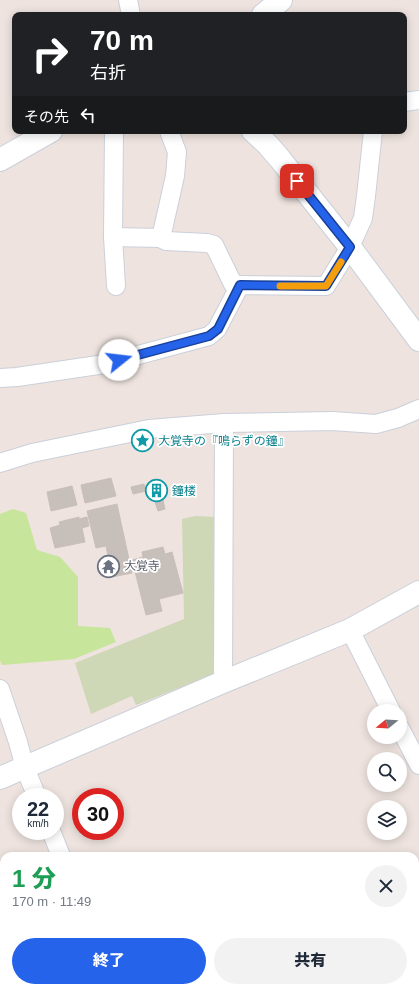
<!DOCTYPE html>
<html lang="ja">
<meta charset="utf-8">
<style>
body{margin:0;font-family:Arial,"Noto Sans JP",sans-serif;background:#f2f2f3;color:#1f2937;height:100vh;display:flex;flex-direction:column;font-size:15px;white-space:nowrap}
*{box-sizing:border-box;margin:0}
p{font-size:13px;color:#747a83}
.icon{flex:none;width:22px;height:22px;fill:none;stroke:currentColor;stroke-width:2;stroke-linecap:round;stroke-linejoin:round}
.map{position:relative;flex:1;overflow:hidden}
.drawer{position:absolute;left:0px;top:852px;width:419px;height:140px;display:flex;flex-direction:column;background:#fff;border-radius:12px 12px 0 0;box-shadow:0 2px 10px #0003}
.drawer>*{flex:none}
.hud{position:absolute;left:12px;top:12px;width:395px;height:122px;border-radius:8px;box-shadow:0 2px 10px #0003;background:#202124;color:#fff;overflow:hidden}
.needle{width:26px;rotate:252deg}
.fabs{position:absolute;left:367px;top:704px;display:grid;gap:8px}
.fabs a{display:grid;place-items:center;width:40px;height:40px;border-radius:50%;background:#fff;box-shadow:0 2px 10px #0003;font-size:20px}
.speed{position:absolute;left:12px;top:788px;display:flex;gap:8px;font-size:20px;font-weight:700;text-align:center}
.speed>*{display:grid;place-content:center;width:52px;height:52px;border-radius:50%;background:#fff;box-shadow:0 2px 10px #0003;line-height:1}
.speed small{font-size:10px;font-weight:400}
.speed .limit{border:6px solid #d22;background:#fff;color:#111}
.pin{position:absolute;display:grid;place-items:center;width:34px;height:34px;color:#fff;margin:-17px;border-radius:8px;box-shadow:0 2px 6px #0006}
.me{position:absolute;width:44px;margin:-22px;rotate:74deg;stroke-linejoin:round;filter:drop-shadow(0 0 3px #0008)}
.turn{display:flex;align-items:center;gap:14px;height:84px;padding:0 12px;font-size:18px}
.turn .icon{width:52px;height:52px;stroke-width:2.5}
.turn b{display:block;font-size:28px;line-height:34px}
.then{display:flex;align-items:center;height:38px;padding:0 12px;background:#0003;gap:8px;font-size:15px}
.round{display:grid;place-items:center;flex:none;width:42px;height:42px;border-radius:21px;background:#f2f2f3}
.head{display:flex;align-items:center;justify-content:space-between;height:68px;padding:0 12px}
h1{font-size:24px;font-weight:800;line-height:30px;color:#1e9e55}
.button{display:flex;gap:8px;margin-top:auto;padding:8px 12px}
.button a{flex:1;height:46px;border-radius:24px;background:#2563eb;color:#fff;font-size:16px;font-weight:800;line-height:46px;text-align:center}
.button a+a{background:#f2f2f3;color:#1f2937}
.map>svg:first-child{display:block}
</style>
<div class="map">
<svg width="419" height="992" viewBox="0 0 419 992">
<rect width="100%" height="100%" fill="#eee3df"/>
<polygon fill="#c7e59b" points="13,509 26,513 37,550 60,557 78,577 78,626 110,628 116,642 74,659 2,665 0,661 0,514"/>
<polygon fill="#cfd8b6" points="195,516 215,517 214,674 136,705 132,696 91,714 75,663 184,619 182,519"/>
<g fill="#c6bfba" stroke="#cabfb8">
<polygon points="111,478 116,496 85,503 81,485"/>
<polygon points="161,482 165,495 150,499 147,486"/>
<polygon points="144,484 146,491 133,494 131,487"/>
<polygon points="72,486 77,505 51,511 47,492"/>
<polygon points="163,500 165,509 158,511 155,502"/>
<polygon points="117,504 132,573 112,577 106,546 96,548 87,511"/>
<polygon points="79,517 79,519 87,517 89,526 82,528 85,542 55,548 50,528 60,525 59,522"/>
<polygon points="163,547 165,554 172,552 183,593 159,599 162,611 146,615 132,560 143,557 142,552"/>
</g>
<g fill="none" stroke-linecap="round" stroke-linejoin="round">
<defs>
<g id="minor">
<polyline points="128,0 131,15"/>
<polyline points="404,102 419,100"/>
<polyline points="114,131 113,237 116,286"/>
<polyline points="113,237 161,238 175,176 177,152 169,131"/>
<polyline points="160,238 166,241 207,243 214,245 233,284 240,285"/>
<polyline points="0,378 17,377 105,364 209,336 217,329 240,285 326,286 350,247 363,218 366,196 373,131"/>
<polyline points="0,463 32,453 149,429 224,423 332,421 376,424 398,418 419,409"/>
<polyline points="350,630 391,711"/>
<polyline points="223,682 224,423"/>
<polyline points="0,689 18,742 25,768 37,797"/>
<polyline points="400,728 419,765"/>
<polyline points="51,831 61,856"/>
<polyline points="113,988 114,992"/>
<polyline points="59,992 67,988"/>
</g>
<g id="tertiary">
<polyline points="253,131 268,145 280,159 350,247 419,340"/>
<polyline points="0,778 223,682 350,630 419,592"/>
</g>
<g id="secondary">
<polyline points="263,15 281,0"/>
<polyline points="0,160 51,131"/>
</g>
</defs>
<use href="#minor" stroke="#cad0da" stroke-width="20"/>
<use href="#tertiary" stroke="#cad0da" stroke-width="24"/>
<use href="#secondary" stroke="#cad0da" stroke-width="24"/>
<use href="#minor" stroke="#fff" stroke-width="18"/>
<use href="#tertiary" stroke="#fff" stroke-width="22"/>
<use href="#secondary" stroke="#fff" stroke-width="22"/>
</g>
<g fill="none" stroke-linecap="round" stroke-linejoin="round">
<defs>
<polyline id="route" points="119,360 209,336 218,329 240,285 326,286 350,247 297,181"/>
</defs>
<use href="#route" stroke="#184099" stroke-width="10"/>
<use href="#route" stroke="#2563eb" stroke-width="7"/>
<polyline stroke="#f59e0b" stroke-width="7" points="280,286 326,286 341,262"/>
</g>
<defs>
<symbol id="sight-ring" viewBox="-11 -11 22 22"><circle r="9.5" fill="#fff" stroke="#0f9aa8" stroke-width="1.5"/><path d="M0-6L1.8-2.2L6-1.7L2.9 1.2L3.7 5.4L0 3.3L-3.7 5.4L-2.9 1.2L-6-1.7L-1.8-2.2Z" fill="#0f9aa8"/></symbol>
<symbol id="building-ring" viewBox="-11 -11 22 22"><circle r="9.5" fill="#fff" stroke="#0f9aa8" stroke-width="1.5"/><path d="M-4-6H4V6H1V3H-1V6H-4ZM-2.5-4.3h1.7v1.8h-1.7ZM.8-4.3h1.7v1.8H.8ZM-2.5-1h1.7V.8h-1.7ZM.8-1h1.7V.8H.8Z" fill="#0f9aa8"/></symbol>
<symbol id="temple-ring" viewBox="-11 -11 22 22"><circle r="9.5" fill="#fff" stroke="#6b7280" stroke-width="1.5"/><path d="M0-6L5-2H3V0L6.5 2.5H4V6H1.5V3h-3V6H-4V2.5H-6.5L-3 0V-2H-5Z" fill="#6b7280"/></symbol>
</defs>
<g fill-rule="evenodd">
<use href="#sight-ring" x="130" y="428" width="25" height="25"/>
<use href="#building-ring" x="144" y="478" width="25" height="25"/>
<use href="#temple-ring" x="96" y="554" width="25" height="25"/>
</g>
<g text-anchor="middle" stroke-width="3.5" stroke-linejoin="round" paint-order="stroke">
<g font-size="12" fill="#0d838f" stroke="#fff" text-anchor="start">
<text x="158" y="445">大覚寺の『鳴らずの鐘』</text>
<text x="172" y="495">鐘楼</text>
</g>
<g font-size="12" fill="#5b616d" stroke="#fff" text-anchor="start">
<text x="124" y="570">大覚寺</text>
</g>
</g>
</svg>
<div class="fabs">
<a><svg class="needle" viewBox="-14 -14 28 28"><path d="M0-13l5 13h-10z" fill="#e53935"/><path d="M0 13l5-13h-10z" fill="#747a83"/></svg></a>
<a><svg class="icon" aria-label="search" viewBox="0 0 24 24"><circle cx="10" cy="10" r="6"/><path d="M15 15l6 6"/></svg></a>
<a><svg class="icon" aria-label="layers" viewBox="0 0 24 24"><path d="M12 4l9 5-9 5-9-5zM3 14l9 5 9-5"/></svg></a>
</div>
<div class="speed"><div>22<small>km/h</small></div><div class="limit">30</div></div>
<div class="pin" style="left:297px;top:181px;background:#d93025"><svg class="icon" aria-label="arrive" viewBox="0 0 24 24"><path d="M6 21V4h12l-3 4 3 4H6"/></svg></div>
<svg class="me" style="left:119px;top:360px" viewBox="-20 -20 40 40"><circle r="19" fill="#fff"/><path d="M0-13L10 11 0 6-10 11z" fill="#2563eb"/></svg>
<div class="hud">
<div class="turn"><svg class="icon" aria-label="right" viewBox="0 0 24 24"><path d="M7 20v-9h11M14 6l5 5-5 5"/></svg><div><b>70 m</b>右折</div></div>
<div class="then">その先<svg class="icon" aria-label="left" viewBox="0 0 24 24"><path d="M17 20v-9H6M10 6l-5 5 5 5"/></svg></div>
</div>
<section class="drawer">
<div class="head"><div><h1>1 分</h1><p>170 m · 11:49</p></div><a class="round"><svg class="icon" aria-label="close" viewBox="0 0 24 24"><path d="M6 6l12 12M18 6L6 18"/></svg></a></div>
<div class="button"><a>終了</a><a>共有</a></div>
</section>
</div>
